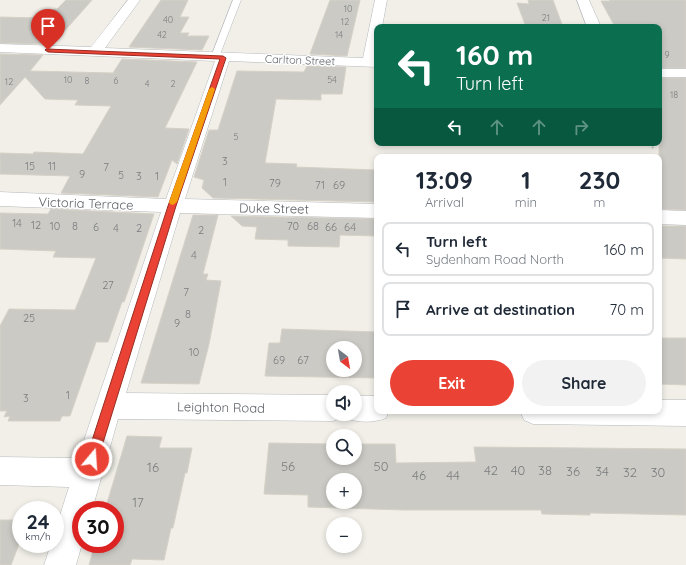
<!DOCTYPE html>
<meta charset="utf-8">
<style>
body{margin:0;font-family:Quicksand,sans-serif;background:#f2f2f3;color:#1f2937;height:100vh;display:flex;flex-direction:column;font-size:15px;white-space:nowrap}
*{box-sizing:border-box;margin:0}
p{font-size:13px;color:#747a83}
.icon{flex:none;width:22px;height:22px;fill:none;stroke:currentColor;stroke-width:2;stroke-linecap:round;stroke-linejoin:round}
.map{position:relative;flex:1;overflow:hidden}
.panel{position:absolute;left:374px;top:154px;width:288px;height:260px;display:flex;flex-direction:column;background:#fff;border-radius:8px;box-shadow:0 2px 6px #0003}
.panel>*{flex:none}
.banner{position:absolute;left:374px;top:24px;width:288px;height:122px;border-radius:8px;box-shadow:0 2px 6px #0003;background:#0b6e4f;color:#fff;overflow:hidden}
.needle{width:26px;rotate:149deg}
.controls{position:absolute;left:326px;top:341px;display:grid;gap:8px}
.controls a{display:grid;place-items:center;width:36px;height:36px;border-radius:50%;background:#fff;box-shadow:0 2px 6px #0003;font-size:20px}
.speed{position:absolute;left:12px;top:501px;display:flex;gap:8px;font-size:20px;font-weight:700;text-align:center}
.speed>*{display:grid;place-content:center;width:52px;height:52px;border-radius:50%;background:#fff;box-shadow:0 2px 6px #0003;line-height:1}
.speed small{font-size:10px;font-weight:400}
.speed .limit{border:6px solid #d22;background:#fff;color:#111}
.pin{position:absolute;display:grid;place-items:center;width:34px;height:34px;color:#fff;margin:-41px -17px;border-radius:50% 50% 50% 0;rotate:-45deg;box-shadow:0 0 4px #0007}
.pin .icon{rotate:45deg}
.me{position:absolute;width:44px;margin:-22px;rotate:18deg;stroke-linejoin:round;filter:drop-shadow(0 0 3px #0008)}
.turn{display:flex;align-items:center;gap:14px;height:84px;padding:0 16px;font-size:18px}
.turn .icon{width:52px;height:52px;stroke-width:2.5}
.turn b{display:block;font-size:28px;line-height:34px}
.lanes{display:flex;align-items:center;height:38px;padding:0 16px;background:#0003;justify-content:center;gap:20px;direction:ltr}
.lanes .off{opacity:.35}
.eta{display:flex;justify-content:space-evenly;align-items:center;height:68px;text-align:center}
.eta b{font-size:24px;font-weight:700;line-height:28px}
.action{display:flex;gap:8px;margin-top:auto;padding:8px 16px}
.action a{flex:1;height:46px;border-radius:24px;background:#ea4335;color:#fff;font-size:16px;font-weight:700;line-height:46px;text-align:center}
.action a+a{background:#f2f2f3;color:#1f2937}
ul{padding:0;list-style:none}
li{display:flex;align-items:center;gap:12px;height:54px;margin:0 8px 6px;padding:0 8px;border:2px solid #e0e1e3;border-radius:8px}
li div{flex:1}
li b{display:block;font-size:15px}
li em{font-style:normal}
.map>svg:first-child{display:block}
</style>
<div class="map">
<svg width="686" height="565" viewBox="0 0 686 565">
<rect width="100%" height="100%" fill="#f1efe8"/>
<g fill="#cccac5" stroke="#d6d1c6" fill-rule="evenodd">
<polygon points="66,0 92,0 53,44 0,43 0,17 40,18 43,15 49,15 54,9 57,9"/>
<polygon points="161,0 188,0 180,17 189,17 180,33 189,33 187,36 209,36 202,50 129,47"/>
<polygon points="330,0 360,0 347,56 310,54"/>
<polygon points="528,0 553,0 563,27 526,27 517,3 529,4"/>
<polygon points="609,0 686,0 686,68 659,68 659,27 614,25 601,1 610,1"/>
<polygon points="0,54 43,55 30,71 113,73 122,59 197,62 165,128 189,129 177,164 172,160 158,197 61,193 70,176 0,174 0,153 33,154 34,152 83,154 111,106 75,105 78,100 45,99 25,77 0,105"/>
<polygon points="307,66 346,67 342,94 321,94 321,100 276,99 265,163 297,164 296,167 375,170 375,177 377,177 377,202 213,198 202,188 204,180 194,177 209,130 218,130 237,71 304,72"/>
<polygon points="659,78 686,78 686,210 659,209"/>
<polygon points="51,209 154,214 128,291 124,302 122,302 108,342 96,342 70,416 62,416 60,421 8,421 10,416 4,417 7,411 0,411 0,326 9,309 75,310 96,258 53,257 56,251 0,249 0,213 48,214"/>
<polygon points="193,215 218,215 203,274 208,274 206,280 221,281 209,344 199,384 141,383"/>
<polygon points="231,216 377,219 377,236 340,235 339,247 288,246 288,240 255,239 257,227 242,226"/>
<polygon points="659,226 686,226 686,259 659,258"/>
<path d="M 282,329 L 377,332 L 377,378 L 265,376 L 269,343 L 280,343 ZM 333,348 L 355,348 L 355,370 L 333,370 Z"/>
<polygon points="659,338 686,338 686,385 659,384"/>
<polygon points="127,436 162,437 159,448 192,448 187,473 185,473 173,528 171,528 164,560 132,559 130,565 89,565 95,544 115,544 115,510 105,510"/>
<path d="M 269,443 L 333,444 L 333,458 L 355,458 L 355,444 L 395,444 L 396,463 L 476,462 L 474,447 L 686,449 L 686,515 L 590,513 L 590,515 L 542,514 L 541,510 L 404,510 L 308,507 L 308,495 L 264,494 ZM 333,480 L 355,480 L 355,502 L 333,502 Z"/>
<polygon points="0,520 21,520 21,539 11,565 0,565"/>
</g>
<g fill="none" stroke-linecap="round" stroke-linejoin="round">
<defs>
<polygon id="service" points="233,0 241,0 219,57 218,59 212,59 211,57"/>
<g id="minor">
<polygon points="128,0 140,0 105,48 363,58 375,0 387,0 382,27 377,27 377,67 229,61 185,199 377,204 377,218 180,213 126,393 333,395 333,414 344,414 342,417 333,421 118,419 92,510 81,510 82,544 76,565 44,565 51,544 55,544 55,531 69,487 0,485 0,457 78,458 161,212 0,206 0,192 166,199 215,61 0,52 0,44 91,47"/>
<polygon points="577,0 589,0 601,27 587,27"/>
<rect x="659" y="69" width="27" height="8"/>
<polygon points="659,210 686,211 686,225 659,224"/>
<path d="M 355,396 L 377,396 L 377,411 L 389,411 L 386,418 C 373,423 359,423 346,418 L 344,414 L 355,414 Z"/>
<polygon points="659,400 686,400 686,426 533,424 524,420 520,411 659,411"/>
</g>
</defs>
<use href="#service" stroke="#b5b8bc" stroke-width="1"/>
<use href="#minor" stroke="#b5b8bc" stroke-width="1"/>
<polyline stroke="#9cc7a9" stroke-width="2" stroke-dasharray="3 1.5" stroke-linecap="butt" points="650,143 653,148"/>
<use href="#service" fill="#fff" fill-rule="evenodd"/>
<use href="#minor" fill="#fff" fill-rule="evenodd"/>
</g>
<polygon fill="#ea4335" stroke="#982c22" points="46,49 223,56 226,58 176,206 98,459 96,463 92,465 88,463 86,459 168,206 220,59 48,52 45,50"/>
<polygon fill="#f59e0b" points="212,87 215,89 177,202 173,205 170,204 169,202 209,89"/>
<g text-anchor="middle" stroke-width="3" stroke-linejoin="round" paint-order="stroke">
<g font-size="9" fill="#7a7d7f">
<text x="348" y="12">10</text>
<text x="546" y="21">21</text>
<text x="168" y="23">40</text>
<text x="345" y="25">12</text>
<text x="162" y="38">42</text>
<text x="339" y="38">14</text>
<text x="667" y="58">9</text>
<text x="68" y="83">10</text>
<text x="332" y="83">54</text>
<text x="87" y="84">8</text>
<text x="116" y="84">6</text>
<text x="9" y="85">12</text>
<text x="147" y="87">4</text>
<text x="173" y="87">2</text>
<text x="674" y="98">18</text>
<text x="236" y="140">5</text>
</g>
<g font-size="11" fill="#5f6368" stroke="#fff">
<text transform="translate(300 60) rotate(2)" y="4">Carlton Street</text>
</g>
<g font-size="11" fill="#7a7d7f">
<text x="225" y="165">3</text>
<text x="30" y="170">15</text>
<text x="52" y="170">11</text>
<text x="106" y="171">7</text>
<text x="82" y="178">9</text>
<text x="121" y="179">5</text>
<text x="139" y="180">3</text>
<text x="157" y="180">1</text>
<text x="225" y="186">1</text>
<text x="275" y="187">79</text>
<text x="320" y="189">71</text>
<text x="339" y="189">69</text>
<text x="17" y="227">14</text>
<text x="36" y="229">12</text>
<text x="55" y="230">10</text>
<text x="75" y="230">8</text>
<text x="293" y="230">70</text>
<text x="313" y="230">68</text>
<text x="96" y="231">6</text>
<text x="331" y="231">66</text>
<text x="350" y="231">64</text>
<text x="116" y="232">4</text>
<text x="139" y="232">2</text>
<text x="201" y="234">2</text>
<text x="194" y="259">4</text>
<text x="108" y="289">27</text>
<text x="186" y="296">7</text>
<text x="188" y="318">8</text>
<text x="29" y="322">25</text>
<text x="177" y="327">9</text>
<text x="194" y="356">10</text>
<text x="279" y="364">69</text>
<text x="303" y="364">67</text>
<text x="68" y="399">1</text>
<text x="26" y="402">3</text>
</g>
<g font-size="13" fill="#5f6368" stroke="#fff">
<text transform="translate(86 203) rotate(2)" y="5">Victoria Terrace</text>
<text transform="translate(274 208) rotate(1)" y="5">Duke Street</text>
<text transform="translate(221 407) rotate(1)" y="5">Leighton Road</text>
</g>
<g font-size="13" fill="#7a7d7f">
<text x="288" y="471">56</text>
<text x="381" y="471">50</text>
<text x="153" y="472">16</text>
<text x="491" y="475">42</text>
<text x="518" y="475">40</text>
<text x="545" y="475">38</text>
<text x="573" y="476">36</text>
<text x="602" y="476">34</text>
<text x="630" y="477">32</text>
<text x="658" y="477">30</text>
<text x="419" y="480">46</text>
<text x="453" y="480">44</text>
<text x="138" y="507">17</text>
</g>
</g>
</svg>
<div class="controls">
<a><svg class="needle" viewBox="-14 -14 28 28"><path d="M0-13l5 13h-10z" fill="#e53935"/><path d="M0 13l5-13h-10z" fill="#747a83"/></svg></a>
<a><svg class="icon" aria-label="sound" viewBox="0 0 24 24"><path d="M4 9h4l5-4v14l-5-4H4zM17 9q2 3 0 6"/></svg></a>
<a><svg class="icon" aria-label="search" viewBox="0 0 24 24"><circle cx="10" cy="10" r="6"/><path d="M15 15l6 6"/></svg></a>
<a>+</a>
<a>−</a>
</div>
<div class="speed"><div>24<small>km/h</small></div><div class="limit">30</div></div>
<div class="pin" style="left:48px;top:50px;background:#d93025"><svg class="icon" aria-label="arrive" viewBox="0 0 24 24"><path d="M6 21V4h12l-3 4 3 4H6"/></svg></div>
<svg class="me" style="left:92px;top:459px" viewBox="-20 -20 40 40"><circle r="17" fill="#ea4335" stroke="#fff" stroke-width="3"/><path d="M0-11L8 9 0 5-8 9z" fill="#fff"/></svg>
<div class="banner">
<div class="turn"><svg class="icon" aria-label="left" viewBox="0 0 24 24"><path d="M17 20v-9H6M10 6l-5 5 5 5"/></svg><div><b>160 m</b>Turn left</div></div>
<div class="lanes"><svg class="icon" aria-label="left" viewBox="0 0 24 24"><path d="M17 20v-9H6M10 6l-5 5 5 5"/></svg><svg class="icon off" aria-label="ahead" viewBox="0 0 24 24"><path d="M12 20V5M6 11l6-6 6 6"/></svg><svg class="icon off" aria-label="ahead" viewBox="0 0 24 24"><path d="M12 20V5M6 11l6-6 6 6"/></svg><svg class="icon off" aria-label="right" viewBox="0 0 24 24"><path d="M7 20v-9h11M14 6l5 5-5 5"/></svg></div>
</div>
<section class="panel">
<div class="eta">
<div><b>13:09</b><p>Arrival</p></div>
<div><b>1</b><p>min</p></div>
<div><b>230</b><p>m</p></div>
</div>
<ul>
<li><svg class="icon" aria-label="left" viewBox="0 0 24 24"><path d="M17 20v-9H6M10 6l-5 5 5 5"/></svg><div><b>Turn left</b><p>Sydenham Road North</p></div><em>160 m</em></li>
<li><svg class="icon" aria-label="arrive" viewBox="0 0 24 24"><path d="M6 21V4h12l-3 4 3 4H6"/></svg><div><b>Arrive at destination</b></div><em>70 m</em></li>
</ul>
<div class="action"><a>Exit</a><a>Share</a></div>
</section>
</div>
